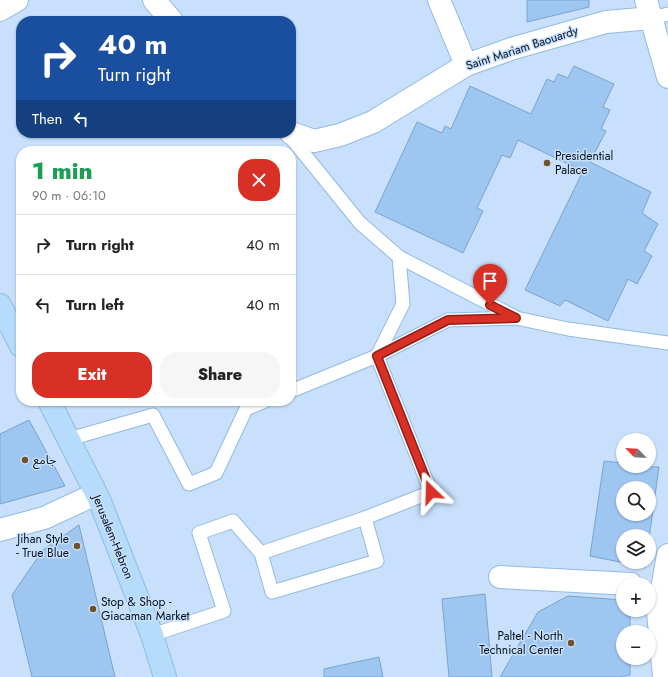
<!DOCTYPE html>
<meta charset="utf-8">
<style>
body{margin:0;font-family:Jost,"Noto Sans Arabic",sans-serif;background:#f6f6f6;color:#222;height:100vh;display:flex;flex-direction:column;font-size:15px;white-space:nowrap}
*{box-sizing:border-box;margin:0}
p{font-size:13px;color:#767676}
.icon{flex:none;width:22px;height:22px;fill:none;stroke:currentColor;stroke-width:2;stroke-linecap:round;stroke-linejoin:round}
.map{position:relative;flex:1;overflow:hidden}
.sheet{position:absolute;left:16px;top:146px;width:280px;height:260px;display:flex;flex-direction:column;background:#fff;border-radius:16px;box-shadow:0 1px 3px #0004}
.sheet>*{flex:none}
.top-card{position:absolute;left:16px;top:16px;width:280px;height:122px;border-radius:16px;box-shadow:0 1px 3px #0004;background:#1a4fa0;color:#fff;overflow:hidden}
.needle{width:26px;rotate:295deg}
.fabs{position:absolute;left:616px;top:433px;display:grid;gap:8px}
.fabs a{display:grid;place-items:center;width:40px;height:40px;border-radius:50%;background:#fff;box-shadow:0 1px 3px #0004;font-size:20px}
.pin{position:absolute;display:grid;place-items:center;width:34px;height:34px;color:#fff;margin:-41px -17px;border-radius:50% 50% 50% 0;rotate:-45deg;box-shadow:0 0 4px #0007}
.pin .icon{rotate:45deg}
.me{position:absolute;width:44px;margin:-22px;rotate:338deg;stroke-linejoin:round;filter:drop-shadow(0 0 3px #0008)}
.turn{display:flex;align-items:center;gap:14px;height:84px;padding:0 16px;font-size:18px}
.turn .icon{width:52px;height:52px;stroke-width:2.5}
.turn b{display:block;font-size:28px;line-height:34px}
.then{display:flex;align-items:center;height:38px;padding:0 16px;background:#0003;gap:8px;font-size:15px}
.round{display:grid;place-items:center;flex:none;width:42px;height:42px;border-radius:16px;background:#f6f6f6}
.summary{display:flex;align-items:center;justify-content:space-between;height:68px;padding:0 16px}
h1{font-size:24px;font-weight:800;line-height:30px;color:#1e9e55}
.primary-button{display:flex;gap:8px;margin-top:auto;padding:8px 16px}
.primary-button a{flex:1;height:46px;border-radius:16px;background:#d93025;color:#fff;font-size:16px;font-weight:800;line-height:46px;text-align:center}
.primary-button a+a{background:#f6f6f6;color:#222}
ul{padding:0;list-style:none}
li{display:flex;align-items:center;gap:12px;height:60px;padding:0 16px;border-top:1px solid #e0e0e0}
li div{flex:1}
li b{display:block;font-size:15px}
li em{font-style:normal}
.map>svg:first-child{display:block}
</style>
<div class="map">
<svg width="668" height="677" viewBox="0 0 668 677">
<rect width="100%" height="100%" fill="#c8e0fb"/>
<g fill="#9dc6f1" stroke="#7ca3cd" fill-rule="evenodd">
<polygon points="527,0 589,0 589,7 527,22"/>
<polygon points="574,66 614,84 603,107 610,110 601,129 606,131 590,162 651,192 642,213 658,224 644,251 652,256 637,284 628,279 608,321 565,300 560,306 525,290 583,171 518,140 510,158 502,155 477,208 483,211 463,253 375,212 417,122 442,133 445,126 451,129 470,86 531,114 547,79 554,82 558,74 568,78"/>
<polygon points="29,420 65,486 0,504 0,434"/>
<path d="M 604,461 L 623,463 L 623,466 L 659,467 L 649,539 L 649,536 L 623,536 L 623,562 L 646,562 L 645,567 L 590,556 ZM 623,488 L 649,488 L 649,514 L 623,514 Z"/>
<polygon points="79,525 115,677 32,677 12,595 43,550"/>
<polygon points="485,594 492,677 449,677 442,599"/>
<polygon points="568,596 623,600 623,610 630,610 630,632 623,632 623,658 630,658 630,675 619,677 500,677 538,612"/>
<polygon points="379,657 383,677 324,677 324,669"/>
</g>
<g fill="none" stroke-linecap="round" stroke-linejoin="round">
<defs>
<g id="service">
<polyline points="652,18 668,14"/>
<polyline points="288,134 360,223 399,257 515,317"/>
<polyline points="377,356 448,320 516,318 568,329 668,343"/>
<polyline points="377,356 403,304 399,257"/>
<polyline points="69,439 153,415 189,484 216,473 246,409 265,401"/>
<polyline points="261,553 365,518 431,492 377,356 291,391"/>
<polyline points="152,635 224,611 199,533 233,521 261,553 272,592 377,561 365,518"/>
</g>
<g id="minor">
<polyline points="154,0 172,21"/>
<polyline points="439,0 466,65"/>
<polyline points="646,0 668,77"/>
<polyline points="0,10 17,0"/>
<polyline points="291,133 314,141 340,135 373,122 466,65 514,48 606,22 652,18"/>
<polyline points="0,530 44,518 96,494"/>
<polyline points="500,577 631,584"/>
<polyline points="664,677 658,612 668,555"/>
</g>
<g id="secondary">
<polyline points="0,305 21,346"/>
<polyline points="49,401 99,499 152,635 165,677"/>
</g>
</defs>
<use href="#service" stroke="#92bae4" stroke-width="15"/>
<use href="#minor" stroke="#92bae4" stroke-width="24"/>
<use href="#secondary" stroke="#92bae4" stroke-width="24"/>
<use href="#service" stroke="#fff" stroke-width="13"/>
<use href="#minor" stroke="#fff" stroke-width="22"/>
<use href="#secondary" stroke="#b5dcfb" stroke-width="22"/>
</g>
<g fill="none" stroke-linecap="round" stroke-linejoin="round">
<defs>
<polyline id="route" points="431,492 377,356 448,320 516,318 490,305"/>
</defs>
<use href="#route" stroke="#8d1f18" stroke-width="10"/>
<use href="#route" stroke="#d93025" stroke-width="7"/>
</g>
<g fill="#725128" stroke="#c8e0fb" stroke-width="1.5">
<circle cx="547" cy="163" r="4"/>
<circle cx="25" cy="460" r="4"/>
<circle cx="77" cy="546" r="4"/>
<circle cx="93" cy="609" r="4"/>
<circle cx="571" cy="643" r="4"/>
</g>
<g text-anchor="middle" stroke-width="3" stroke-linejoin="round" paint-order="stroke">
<g font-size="12" fill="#030f1e" stroke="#c8e0fb">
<text transform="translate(522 48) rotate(-18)" y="4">Saint Mariam Baouardy</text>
<text transform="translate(113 537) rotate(68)" y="4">Jerusalem-Hebron</text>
</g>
<g font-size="12" fill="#030f1e" stroke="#c8e0fb" text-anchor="start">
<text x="555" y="160">Presidential<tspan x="555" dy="14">Palace</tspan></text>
<text x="33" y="464">جامع</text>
<text x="69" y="543" text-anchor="end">Jihan Style<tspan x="69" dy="14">- True Blue</tspan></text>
<text x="101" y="606">Stop &amp; Shop -<tspan x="101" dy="14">Giacaman Market</tspan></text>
<text x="563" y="640" text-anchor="end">Paltel - North<tspan x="563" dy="14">Technical Center</tspan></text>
</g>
</g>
</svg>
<div class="fabs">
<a><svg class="needle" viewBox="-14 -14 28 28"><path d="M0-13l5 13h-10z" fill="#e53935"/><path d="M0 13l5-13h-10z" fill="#767676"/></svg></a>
<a><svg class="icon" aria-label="search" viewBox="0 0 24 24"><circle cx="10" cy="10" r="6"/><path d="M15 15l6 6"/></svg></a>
<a><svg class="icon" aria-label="layers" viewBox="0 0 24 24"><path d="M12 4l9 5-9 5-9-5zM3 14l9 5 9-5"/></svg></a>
<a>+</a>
<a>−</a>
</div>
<div class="pin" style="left:490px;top:305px;background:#d93025"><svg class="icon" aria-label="arrive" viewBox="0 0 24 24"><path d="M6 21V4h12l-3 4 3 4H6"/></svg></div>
<svg class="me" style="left:431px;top:492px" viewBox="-20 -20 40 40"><path d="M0-17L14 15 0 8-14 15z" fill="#d93025" stroke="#fff" stroke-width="4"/></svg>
<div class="top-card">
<div class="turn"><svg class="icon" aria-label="right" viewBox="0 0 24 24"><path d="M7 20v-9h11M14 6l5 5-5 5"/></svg><div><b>40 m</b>Turn right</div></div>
<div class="then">Then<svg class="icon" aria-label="left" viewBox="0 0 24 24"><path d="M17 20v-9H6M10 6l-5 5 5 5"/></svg></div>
</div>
<section class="sheet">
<div class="summary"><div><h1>1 min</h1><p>90 m · 06:10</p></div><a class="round" style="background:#d93025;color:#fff"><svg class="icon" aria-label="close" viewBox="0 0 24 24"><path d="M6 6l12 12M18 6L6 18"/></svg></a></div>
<ul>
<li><svg class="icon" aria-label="right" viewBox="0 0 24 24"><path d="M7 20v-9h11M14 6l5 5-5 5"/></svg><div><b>Turn right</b></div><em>40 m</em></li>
<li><svg class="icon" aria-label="left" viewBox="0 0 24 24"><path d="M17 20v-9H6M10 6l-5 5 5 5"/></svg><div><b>Turn left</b></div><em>40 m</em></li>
</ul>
<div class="primary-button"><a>Exit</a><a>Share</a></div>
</section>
</div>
